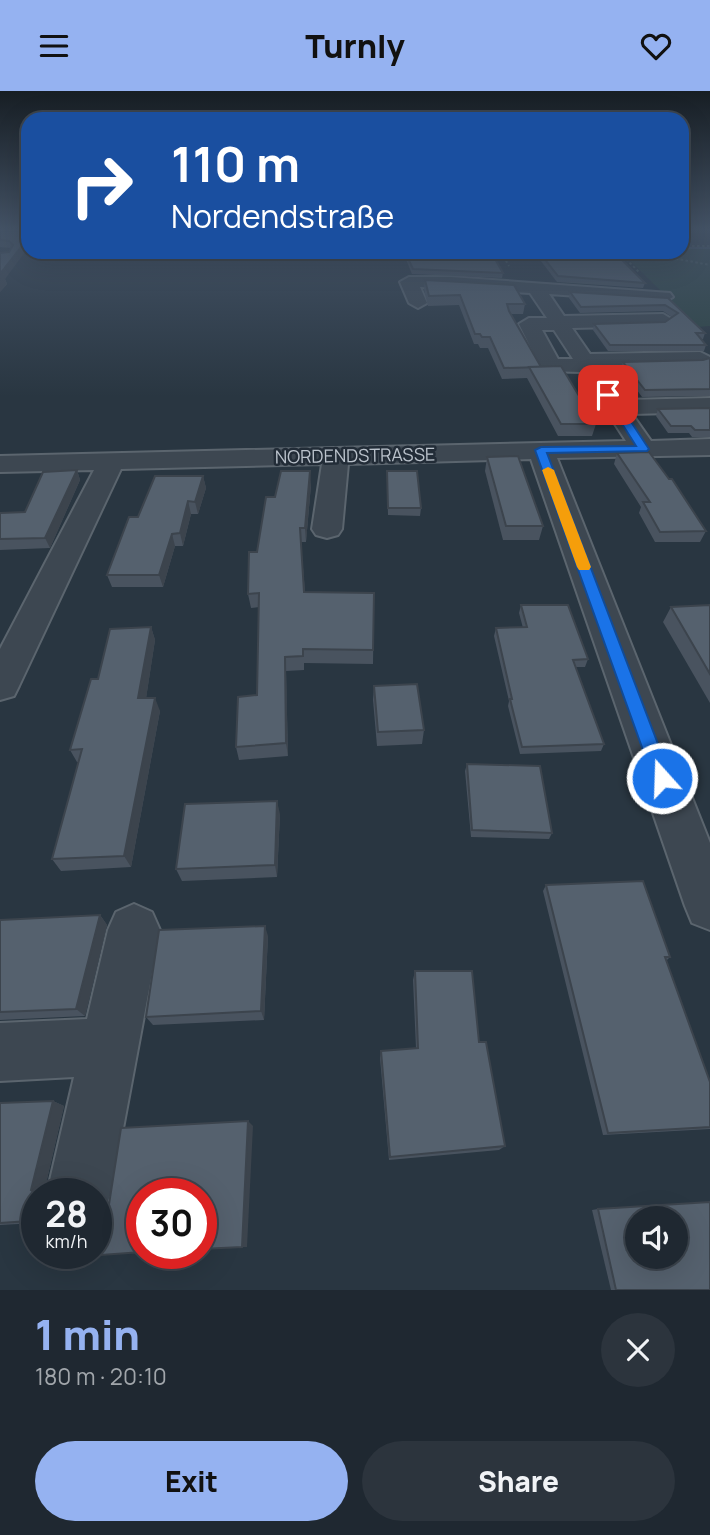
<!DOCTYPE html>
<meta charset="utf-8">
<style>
body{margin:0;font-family:Manrope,sans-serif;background:#2c343d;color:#f1f3f6;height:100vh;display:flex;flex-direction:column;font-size:26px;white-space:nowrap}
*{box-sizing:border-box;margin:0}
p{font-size:23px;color:#a1a6ab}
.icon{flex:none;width:38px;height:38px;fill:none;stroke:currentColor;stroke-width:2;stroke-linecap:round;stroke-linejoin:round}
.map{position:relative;height:1199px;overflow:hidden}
.sheet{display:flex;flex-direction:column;background:#1f2831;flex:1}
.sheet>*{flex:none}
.hud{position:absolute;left:21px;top:21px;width:668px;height:147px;border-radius:21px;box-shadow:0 7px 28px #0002,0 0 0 2px #3c444d;background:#1a4fa0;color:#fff;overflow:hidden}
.buttons{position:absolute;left:625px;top:1115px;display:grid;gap:14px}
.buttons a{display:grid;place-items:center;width:63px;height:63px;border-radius:50%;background:#1f2831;box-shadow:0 7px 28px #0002,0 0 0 2px #3c444d;font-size:35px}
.speed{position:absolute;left:21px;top:1087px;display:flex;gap:14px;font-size:35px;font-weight:700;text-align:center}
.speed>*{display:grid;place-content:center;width:91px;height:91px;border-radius:50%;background:#1f2831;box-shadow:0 7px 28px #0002,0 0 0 2px #3c444d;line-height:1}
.speed small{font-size:18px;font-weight:400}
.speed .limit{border:10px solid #d22;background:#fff;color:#111}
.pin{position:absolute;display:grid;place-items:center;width:60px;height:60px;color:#fff;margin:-30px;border-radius:14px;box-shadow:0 4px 10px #0006}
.me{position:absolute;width:77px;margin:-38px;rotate:340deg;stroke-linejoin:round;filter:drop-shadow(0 0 5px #0008)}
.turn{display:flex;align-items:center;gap:24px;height:147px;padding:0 35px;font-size:32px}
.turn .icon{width:91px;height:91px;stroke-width:2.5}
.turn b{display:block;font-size:49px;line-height:60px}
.round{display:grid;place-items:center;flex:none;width:74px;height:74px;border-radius:37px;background:#2c343d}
.overview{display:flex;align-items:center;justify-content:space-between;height:119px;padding:0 35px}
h1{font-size:42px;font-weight:800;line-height:52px;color:#95b2f1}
.button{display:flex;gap:14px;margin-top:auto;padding:14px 35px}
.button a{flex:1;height:80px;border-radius:42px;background:#95b2f1;color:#111;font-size:28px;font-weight:800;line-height:80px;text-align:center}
.button a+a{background:#2c343d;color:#f1f3f6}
header{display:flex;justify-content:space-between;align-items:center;height:91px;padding:0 35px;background:#95b2f1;color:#111;font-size:32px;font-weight:800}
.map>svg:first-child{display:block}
</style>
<header><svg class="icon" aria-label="menu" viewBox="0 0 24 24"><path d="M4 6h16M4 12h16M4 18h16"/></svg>Turnly<svg class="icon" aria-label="heart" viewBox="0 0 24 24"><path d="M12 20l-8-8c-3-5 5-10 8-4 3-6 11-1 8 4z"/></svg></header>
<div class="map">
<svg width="710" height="1199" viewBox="0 0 710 1199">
<rect width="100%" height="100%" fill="#293641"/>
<polygon fill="#2c4443" points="683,157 710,158 710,235 698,236 621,161 682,161"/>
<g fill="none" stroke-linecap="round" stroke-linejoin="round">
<rect fill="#405569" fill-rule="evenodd" x="682" y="156" width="28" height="2"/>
<defs>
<g id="minor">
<path d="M 409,186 L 451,186 L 670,202 L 673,206 L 664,211 L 549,203 L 564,225 L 663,223 L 673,229 L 663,235 L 572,237 L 590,263 L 700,261 L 710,266 L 707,271 L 700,273 L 599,275 L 623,309 L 710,307 L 710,321 L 632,323 L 651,350 L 710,348 L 710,364 L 557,367 L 710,752 L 710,839 L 692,832 L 685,815 L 531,368 L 348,373 L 342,438 L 338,444 L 327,447 L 316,444 L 312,438 L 322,373 L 121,378 L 19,595 L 14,605 L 0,609 L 0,558 L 94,379 L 0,381 L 0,365 L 626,350 L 581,281 L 543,280 L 540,275 L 519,233 L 529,227 L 547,227 L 530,202 L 420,196 L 427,212 L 418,217 L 409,212 L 400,191 ZM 542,239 L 554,239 L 573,268 L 558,268 Z"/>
<polygon points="134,813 152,821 160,839 111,1102 102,1125 96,1127 96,1102 47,1102 74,986 0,990 0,932 87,928 108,839 116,821"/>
</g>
</defs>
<use href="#minor" stroke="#5b656e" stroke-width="4"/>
<g stroke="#4b6061" stroke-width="2" stroke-dasharray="2.5 2.5" stroke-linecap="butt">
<polyline points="682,155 710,155"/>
<polyline points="501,161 509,175"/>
<polyline points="619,161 640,182"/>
<polyline points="621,162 662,165 710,174"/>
</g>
<use href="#minor" fill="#3d4751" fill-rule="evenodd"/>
</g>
<g fill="#49535f">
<polygon points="0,138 28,138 5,188 7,193 0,201 9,161 11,157 0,156"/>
<polygon points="403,161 491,161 503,182 502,187 412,183"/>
<polygon points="534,161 614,161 645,192 643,197 557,191"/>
<polygon points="425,189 525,213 523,223 511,223 541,276 596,333 592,345 558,345 527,287 502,288 488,257 480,257 478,253 474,253 459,214 428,215 424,199"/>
<polygon points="570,201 668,207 705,242 703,248 701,248 706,254 704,260 608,260 593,239 594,233 665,231 672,226 663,220 580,222 569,207"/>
<polygon points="710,267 710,305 642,306 621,277 623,271 703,269"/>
<polygon points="710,317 710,346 692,346 689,342 668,342 656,325 658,318"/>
<polygon points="617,362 706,440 700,451 655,451 639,422 641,416 614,373"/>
<polygon points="487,366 543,435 539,449 503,449 485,380"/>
<polygon points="77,379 80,389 50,457 0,459 0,422 25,421"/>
<polygon points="203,385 206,397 198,423 191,423 183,455 175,455 163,496 112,496 107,484"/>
<polygon points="387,387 421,417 420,425 388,424"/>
<polygon points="311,394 306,451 301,451 305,501 374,502 373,573 304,572 304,579 286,580 288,665 239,669 236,656 257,604 259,516 251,517 248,503 257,461 275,406"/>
<polygon points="521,514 588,568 585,576 576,576 604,653 601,660 520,663 508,615 509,610 494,545 496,537 523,537 519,522"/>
<polygon points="710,514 710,612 663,531 671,516"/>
<polygon points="151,536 155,549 146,607 160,620 131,776 61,780 52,768 79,671 77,671 70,659 98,588"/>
<polygon points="374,595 424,639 422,653 377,655 373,609"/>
<polygon points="467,673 552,742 549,748 471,746 465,680"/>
<polygon points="280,723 277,786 182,790 176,778"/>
<polygon points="546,794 670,866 666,870 710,991 710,1038 603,1044 543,800"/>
<polygon points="100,824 107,834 85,925 0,929 0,829"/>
<polygon points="268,845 264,929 153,934 146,926"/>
<polygon points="415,880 479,951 505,1055 499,1059 389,1069 380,967 381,960 416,957 413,889"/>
<polygon points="53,1010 64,1015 44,1101 46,1102 37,1102 37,1132 0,1134 0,1012"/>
<polygon points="598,1118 710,1199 611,1199 592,1119"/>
</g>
<g fill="#3c444d">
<polygon points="28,147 28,157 5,188 7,193 0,201 0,183"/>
<polygon points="77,379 80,389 50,457 45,447"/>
<polygon points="310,380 311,394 306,451 305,437"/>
<polygon points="203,385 206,397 198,423 195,411"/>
<polygon points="188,410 191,423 183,455 180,442"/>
<polygon points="172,443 175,455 163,496 159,484"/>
<polygon points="151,536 155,549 144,621 138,607"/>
<polygon points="285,566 286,580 288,665 286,652"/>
<polygon points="155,607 160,620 131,776 124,765"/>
<polygon points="277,710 280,723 277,786 275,774"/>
<polygon points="100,824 107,834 85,925 76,918"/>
<polygon points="265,835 268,845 264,929 261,920"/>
<polygon points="53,1010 64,1015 44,1101 46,1102 37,1102 37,1131 29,1130 31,1099"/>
<polygon points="248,1030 253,1035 247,1156 242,1156"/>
</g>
<g fill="#55616e" stroke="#3c444d" stroke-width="2" fill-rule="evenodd">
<polygon points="0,138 28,138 28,147 0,183 0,162 9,161 13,154 9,150 0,149"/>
<polygon points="405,161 491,161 503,182 413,178"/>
<polygon points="539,161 614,161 645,192 558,185"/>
<polygon points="425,189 514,194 525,213 507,213 509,220 541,276 504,277 490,246 482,246 480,243 475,243 460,204 429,205"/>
<polygon points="570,201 668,207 705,242 696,242 706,254 610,254 594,233 665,231 678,222 665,214 581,216"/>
<polygon points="710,267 710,298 645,299 623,271 703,269"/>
<polygon points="561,275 596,333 561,333 529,276"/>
<polygon points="710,317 710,339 695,339 691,335 671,335 658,318"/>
<polygon points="649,361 669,388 672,388 706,440 660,441 643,411 650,411 617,362"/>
<polygon points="518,365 543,435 506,435 487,366"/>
<polygon points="77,379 45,447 0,448 0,422 25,421 43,381"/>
<polygon points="281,380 310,380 305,437 300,437 304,501 374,502 373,559 303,558 303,565 285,566 286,652 236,656 238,606 257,604 259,502 248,503 249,461 257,461 266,406 275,406"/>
<polygon points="387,380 417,380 421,417 388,417"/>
<polygon points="155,385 203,385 195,411 188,410 180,442 172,443 159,484 107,484 129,426 138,426"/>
<polygon points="521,514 568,514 588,568 573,569 604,653 522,656 510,608 512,608 496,537 527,536"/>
<polygon points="710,514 710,583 671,516"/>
<polygon points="151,536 138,607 155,607 124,765 52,768 82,658 70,659 91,588 98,588 110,538"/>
<polygon points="417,593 424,639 378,641 374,595"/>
<polygon points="467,673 540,675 552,742 472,739"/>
<polygon points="277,710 275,774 176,778 185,713"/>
<polygon points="643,790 670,866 665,866 710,991 710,1036 608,1042 546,794"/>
<polygon points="100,824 76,918 0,921 0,829"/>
<polygon points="265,835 261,920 146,926 159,839"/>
<polygon points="415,880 472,880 479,951 486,951 505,1055 390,1066 381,960 418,957"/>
<polygon points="53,1010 31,1099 35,1102 29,1130 0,1132 0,1012"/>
<polygon points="248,1030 242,1156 201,1158 201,1102 142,1102 142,1161 101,1164 121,1037"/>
<path d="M 710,1111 L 710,1199 L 616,1199 L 598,1118 ZM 637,1127 L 676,1127 L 676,1166 L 637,1166 Z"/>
</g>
<linearGradient id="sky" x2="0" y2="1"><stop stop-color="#171e24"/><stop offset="0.45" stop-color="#435265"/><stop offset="1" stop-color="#435265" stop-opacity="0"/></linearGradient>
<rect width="710" height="306" fill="url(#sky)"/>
<polygon fill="#1a73e8" stroke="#114b97" stroke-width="2" points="605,302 612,302 649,358 647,360 547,362 671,687 669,692 662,694 656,692 653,687 535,359 541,356 636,355 604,304"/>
<polygon fill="#f59e0b" points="548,376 554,379 591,476 589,479 579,479 577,476 542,379"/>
<g text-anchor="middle" stroke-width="5" stroke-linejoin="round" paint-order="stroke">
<g font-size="18" fill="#bac2cb" stroke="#222c37">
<text transform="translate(355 365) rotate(-1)" y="6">NORDENDSTRASSE</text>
</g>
</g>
</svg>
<div class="buttons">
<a><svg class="icon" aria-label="sound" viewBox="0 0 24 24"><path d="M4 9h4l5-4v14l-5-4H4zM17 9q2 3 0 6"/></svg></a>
</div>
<div class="speed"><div>28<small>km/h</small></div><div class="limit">30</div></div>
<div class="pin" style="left:608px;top:304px;background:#d93025"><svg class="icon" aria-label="arrive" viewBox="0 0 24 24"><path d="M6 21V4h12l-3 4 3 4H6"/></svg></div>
<svg class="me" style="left:662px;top:687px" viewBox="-20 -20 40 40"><circle r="17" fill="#1a73e8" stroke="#fff" stroke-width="3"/><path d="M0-11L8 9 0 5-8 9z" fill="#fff"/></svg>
<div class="hud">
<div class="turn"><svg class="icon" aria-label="right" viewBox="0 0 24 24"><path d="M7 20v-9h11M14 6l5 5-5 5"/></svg><div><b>110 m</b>Nordendstraße</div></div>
</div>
</div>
<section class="sheet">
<div class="overview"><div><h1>1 min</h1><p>180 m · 20:10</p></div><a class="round"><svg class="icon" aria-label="close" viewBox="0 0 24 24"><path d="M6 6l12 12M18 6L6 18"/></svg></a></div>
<div class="button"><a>Exit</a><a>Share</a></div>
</section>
